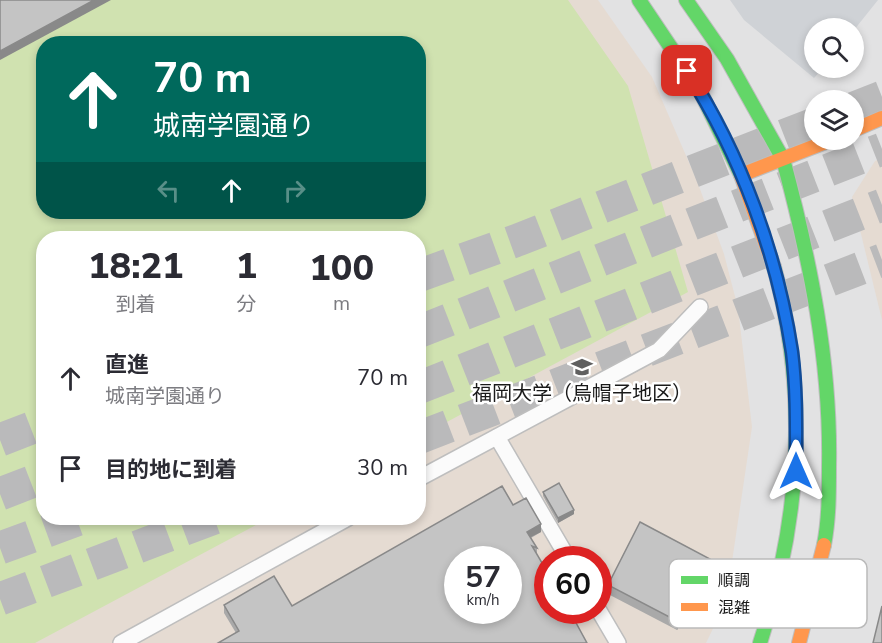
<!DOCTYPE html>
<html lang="ja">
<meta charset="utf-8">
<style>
body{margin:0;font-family:"Nunito Sans","Noto Sans JP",sans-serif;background:#f7f7f7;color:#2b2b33;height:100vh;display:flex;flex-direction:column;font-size:22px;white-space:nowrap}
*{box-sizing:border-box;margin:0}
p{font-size:20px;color:#7c7c81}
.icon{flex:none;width:33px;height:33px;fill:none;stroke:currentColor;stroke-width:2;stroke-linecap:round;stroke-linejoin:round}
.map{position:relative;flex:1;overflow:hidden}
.side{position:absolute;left:36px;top:231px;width:390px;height:294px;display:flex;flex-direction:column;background:#fff;border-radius:24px;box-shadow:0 3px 9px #0003}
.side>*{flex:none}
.guide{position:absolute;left:36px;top:36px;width:390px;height:183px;border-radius:24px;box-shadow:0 3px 9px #0003;background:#00695c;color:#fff;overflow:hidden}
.controls{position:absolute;left:804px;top:18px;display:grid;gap:12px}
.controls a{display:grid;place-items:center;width:60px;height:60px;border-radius:50%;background:#fff;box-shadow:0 3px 9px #0003;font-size:30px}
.speed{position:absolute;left:444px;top:546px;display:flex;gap:12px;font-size:30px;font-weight:700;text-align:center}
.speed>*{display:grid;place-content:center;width:78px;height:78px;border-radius:50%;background:#fff;box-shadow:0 3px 9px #0003;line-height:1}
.speed small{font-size:15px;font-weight:400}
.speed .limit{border:9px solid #d22;background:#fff;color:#111}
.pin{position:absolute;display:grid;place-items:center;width:51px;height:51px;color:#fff;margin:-26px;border-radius:12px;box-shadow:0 3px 9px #0006}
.me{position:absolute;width:66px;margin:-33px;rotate:0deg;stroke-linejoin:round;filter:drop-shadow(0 0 4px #0008)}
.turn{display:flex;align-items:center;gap:21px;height:126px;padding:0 18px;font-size:27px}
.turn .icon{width:78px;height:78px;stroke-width:2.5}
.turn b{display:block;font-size:42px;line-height:51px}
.lanes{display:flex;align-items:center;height:57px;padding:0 18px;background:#0003;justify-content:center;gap:30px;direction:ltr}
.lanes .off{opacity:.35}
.eta{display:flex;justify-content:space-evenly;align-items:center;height:102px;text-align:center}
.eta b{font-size:36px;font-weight:800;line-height:42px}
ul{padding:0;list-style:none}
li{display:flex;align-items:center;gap:18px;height:90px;padding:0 18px}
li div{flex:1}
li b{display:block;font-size:22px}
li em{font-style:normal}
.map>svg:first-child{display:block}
</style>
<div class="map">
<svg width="882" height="643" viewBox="0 0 882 643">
<rect width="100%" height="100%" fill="#e2e2e3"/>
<polygon fill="#cfd2d6" points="730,0 878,0 854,30 814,28 814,68 823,68 814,78 744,20"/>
<g fill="#e5dbd2" fill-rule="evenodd">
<path d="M 0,0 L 598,0 L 652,77 L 697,181 L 724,254 L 738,308 L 752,427 L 726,602 L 706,643 L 0,643 ZM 44,44 L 418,44 L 418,212 L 44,212 ZM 44,238 L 418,238 L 418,518 L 44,518 ZM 458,560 L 508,560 L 508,610 L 458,610 ZM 548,560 L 598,560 L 598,610 L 548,610 Z"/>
<polygon points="882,158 882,320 852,197 875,161"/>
</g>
<path fill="#d0e2b0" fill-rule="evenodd" d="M 12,0 L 568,0 L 628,86 L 688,292 L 419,437 L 418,238 L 44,238 L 44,518 L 269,518 L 35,643 L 0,643 L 0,7 ZM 44,44 L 418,44 L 418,212 L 44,212 Z"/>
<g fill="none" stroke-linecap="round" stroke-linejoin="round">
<g stroke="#bababb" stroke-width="33" stroke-dasharray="33 16" stroke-linecap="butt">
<polyline points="854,108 882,97"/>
<polyline points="418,276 515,241 814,124"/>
<polyline points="418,332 882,149"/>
<polyline points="418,388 882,205"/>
<polyline points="418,438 882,260"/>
<polyline points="0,440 44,423"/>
<polyline points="0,494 44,477"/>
<polyline points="0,548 82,518"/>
<polyline points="0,599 214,518"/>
</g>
<defs>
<g id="lane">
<polyline points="497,437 569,560"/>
<polyline points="418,479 659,350 700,307"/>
<polyline points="598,609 618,643"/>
<polyline points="121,643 348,518"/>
</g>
<g id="fast">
<polyline points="639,0 700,91 741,175"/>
<polyline points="686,0 727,59 783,159"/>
<path d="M 783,159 C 810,260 831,362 829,467 C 829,493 829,519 824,545"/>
<path d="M 760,643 C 801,519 809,394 774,267"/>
</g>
<g id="slow">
<polyline points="854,130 882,118"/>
<polyline points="774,267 741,175 831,140"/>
<polyline points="799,643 824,545"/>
</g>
</defs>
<use href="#lane" stroke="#bebebe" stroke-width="18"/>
<use href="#fast" stroke="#bebebe" stroke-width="16"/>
<use href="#slow" stroke="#bebebe" stroke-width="16"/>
<use href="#lane" stroke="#fbfbfb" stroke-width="15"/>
<use href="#fast" stroke="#63d668" stroke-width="14"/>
<use href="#slow" stroke="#ff974d" stroke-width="14"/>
</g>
<g fill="#a9a9a9">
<polygon points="543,492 574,514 558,523 543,496"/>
<polygon points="513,505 541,532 531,538 537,548 537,554 236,633 224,613 224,605 292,606"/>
<polygon points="710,568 677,630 608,594 608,585"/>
</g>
<g fill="#898989">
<polygon points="94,0 111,0 0,60 0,51"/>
<polygon points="574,510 574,514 558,523 558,518"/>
<polygon points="541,524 541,532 527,539 527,532"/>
<polygon points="710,559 710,568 677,630 677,621"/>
</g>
<g fill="#c4c4c4" stroke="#898989" stroke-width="1.5" fill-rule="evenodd">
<polygon points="0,0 94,0 0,51"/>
<polygon points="559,483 574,510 558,518 543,492"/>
<path d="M 502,486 L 513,505 L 526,498 L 541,524 L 527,532 L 537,548 L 532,546 L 548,573 L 548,610 L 569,610 L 587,643 L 218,643 L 239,631 L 224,605 L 274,576 L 292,606 ZM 458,560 L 508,560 L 508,610 L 458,610 Z"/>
<polygon points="640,522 710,559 677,621 608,585"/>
<polygon points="882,606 882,643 873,643"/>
</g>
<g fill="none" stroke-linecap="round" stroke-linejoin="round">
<defs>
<path id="route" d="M 687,71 C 741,155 777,254 792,352 C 797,392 796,432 796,471"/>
</defs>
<use href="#route" stroke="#114b97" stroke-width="15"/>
<use href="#route" stroke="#1a73e8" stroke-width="10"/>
</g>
<defs>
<symbol id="university-bare" viewBox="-9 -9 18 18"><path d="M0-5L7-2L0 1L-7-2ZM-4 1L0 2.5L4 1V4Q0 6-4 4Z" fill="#606060" stroke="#fff" stroke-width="2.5" paint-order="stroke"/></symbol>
</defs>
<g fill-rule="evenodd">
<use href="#university-bare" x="567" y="352" width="30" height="30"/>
</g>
<g text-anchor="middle" stroke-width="5" stroke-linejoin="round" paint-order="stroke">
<g font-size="20" fill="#1a1a1a" stroke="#fff">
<text x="582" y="400">福岡大学（烏帽子地区）</text>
</g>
</g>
<rect x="669" y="559" width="198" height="69" rx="9" fill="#fff" stroke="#bababa" stroke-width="1.5"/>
<rect x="681" y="576" width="27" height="8" fill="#63d668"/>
<rect x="681" y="603" width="27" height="8" fill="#ff974d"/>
<g font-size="16" fill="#1a1a1a">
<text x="718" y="586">順調</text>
<text x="718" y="613">混雑</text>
</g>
</svg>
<div class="controls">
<a><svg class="icon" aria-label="search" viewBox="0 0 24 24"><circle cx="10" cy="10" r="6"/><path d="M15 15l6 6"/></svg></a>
<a><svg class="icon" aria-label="layers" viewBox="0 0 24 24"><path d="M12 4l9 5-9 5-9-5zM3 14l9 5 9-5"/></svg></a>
</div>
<div class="speed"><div>57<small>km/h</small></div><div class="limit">60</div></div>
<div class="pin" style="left:687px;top:71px;background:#d93025"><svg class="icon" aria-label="arrive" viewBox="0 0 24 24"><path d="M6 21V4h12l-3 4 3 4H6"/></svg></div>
<svg class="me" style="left:796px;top:471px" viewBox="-20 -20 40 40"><path d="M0-17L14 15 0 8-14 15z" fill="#1a73e8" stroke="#fff" stroke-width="4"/></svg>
<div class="guide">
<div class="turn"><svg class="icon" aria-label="ahead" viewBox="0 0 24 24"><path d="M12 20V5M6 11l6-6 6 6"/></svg><div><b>70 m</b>城南学園通り</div></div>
<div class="lanes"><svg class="icon off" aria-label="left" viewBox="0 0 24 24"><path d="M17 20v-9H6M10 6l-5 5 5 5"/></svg><svg class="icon" aria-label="ahead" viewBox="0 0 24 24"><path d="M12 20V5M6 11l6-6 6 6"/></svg><svg class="icon off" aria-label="right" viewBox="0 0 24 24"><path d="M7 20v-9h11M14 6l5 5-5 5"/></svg></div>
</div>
<section class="side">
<div class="eta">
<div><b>18:21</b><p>到着</p></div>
<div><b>1</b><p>分</p></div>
<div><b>100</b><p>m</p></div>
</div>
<ul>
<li><svg class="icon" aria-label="ahead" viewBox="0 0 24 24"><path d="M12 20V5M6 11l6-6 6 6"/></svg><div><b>直進</b><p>城南学園通り</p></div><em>70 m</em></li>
<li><svg class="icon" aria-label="arrive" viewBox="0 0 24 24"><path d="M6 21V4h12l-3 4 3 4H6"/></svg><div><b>目的地に到着</b></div><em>30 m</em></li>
</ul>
</section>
</div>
